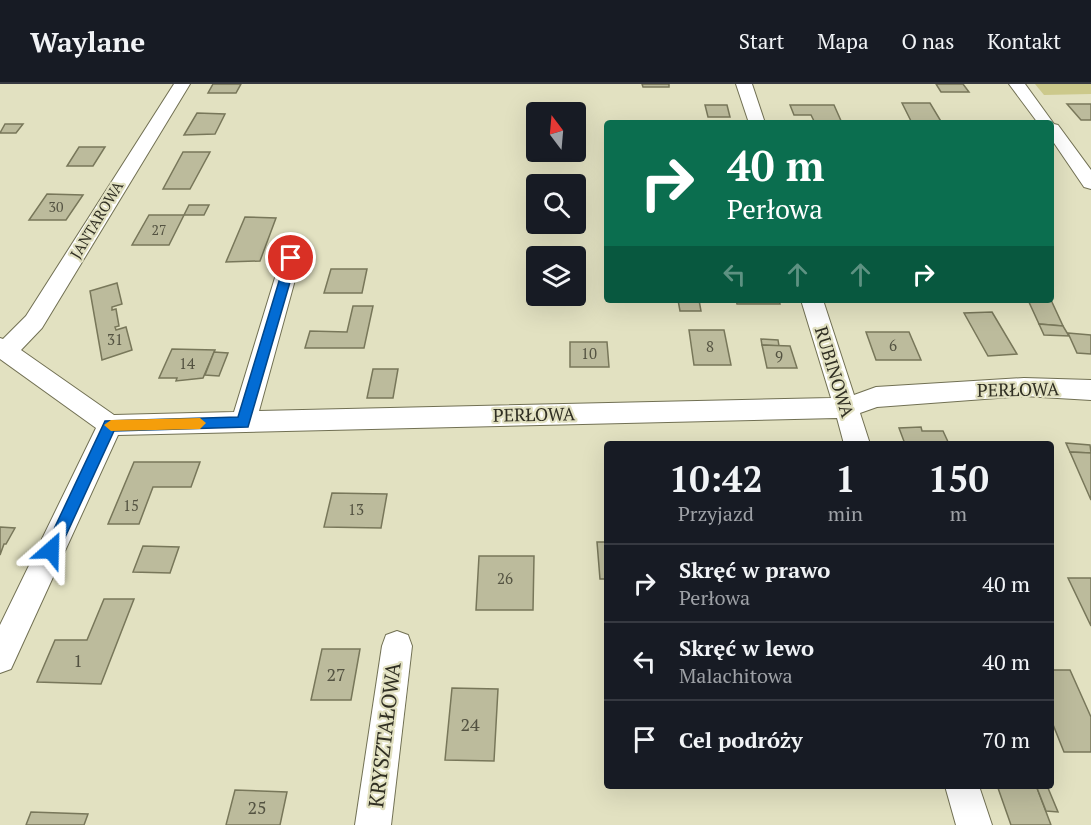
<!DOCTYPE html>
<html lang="pl">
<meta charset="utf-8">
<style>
body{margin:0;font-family:"PT Serif",serif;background:#242831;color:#f1f3f6;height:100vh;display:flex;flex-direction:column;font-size:22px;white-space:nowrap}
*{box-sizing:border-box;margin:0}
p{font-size:20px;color:#9ea1a6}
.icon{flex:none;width:33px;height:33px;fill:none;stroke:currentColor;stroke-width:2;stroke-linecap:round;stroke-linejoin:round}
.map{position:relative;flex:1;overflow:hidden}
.sheet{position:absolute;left:604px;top:357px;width:450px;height:348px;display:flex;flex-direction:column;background:#171b24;border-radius:6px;box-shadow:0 6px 24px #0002}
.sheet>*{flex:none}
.guide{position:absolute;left:604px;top:36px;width:450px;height:183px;border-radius:6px;box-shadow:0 6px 24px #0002;background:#0b6e4f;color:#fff;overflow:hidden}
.needle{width:39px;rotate:344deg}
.buttons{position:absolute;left:526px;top:18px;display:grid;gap:12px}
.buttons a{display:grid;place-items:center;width:60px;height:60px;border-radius:6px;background:#171b24;box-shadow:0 6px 24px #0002;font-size:30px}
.pin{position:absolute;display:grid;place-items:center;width:51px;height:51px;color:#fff;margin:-26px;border:3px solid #fff;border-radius:50%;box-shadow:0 2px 6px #0007}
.me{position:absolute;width:66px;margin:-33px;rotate:25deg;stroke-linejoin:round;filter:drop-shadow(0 0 4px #0008)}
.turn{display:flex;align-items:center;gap:21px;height:126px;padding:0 24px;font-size:27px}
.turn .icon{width:78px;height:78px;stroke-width:2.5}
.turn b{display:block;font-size:42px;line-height:51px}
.lanes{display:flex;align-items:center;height:57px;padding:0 24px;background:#0003;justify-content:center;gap:30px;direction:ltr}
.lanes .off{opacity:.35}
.eta{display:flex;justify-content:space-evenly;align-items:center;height:102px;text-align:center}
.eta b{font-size:36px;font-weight:700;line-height:42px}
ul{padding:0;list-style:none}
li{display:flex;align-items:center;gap:18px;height:78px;padding:0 24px;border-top:2px solid #363941}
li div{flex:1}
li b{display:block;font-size:22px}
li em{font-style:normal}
header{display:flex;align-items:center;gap:36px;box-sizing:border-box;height:84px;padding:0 30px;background:#171b24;border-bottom:2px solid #363941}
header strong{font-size:28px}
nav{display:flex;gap:33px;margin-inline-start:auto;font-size:21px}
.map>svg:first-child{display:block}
</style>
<header>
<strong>Waylane</strong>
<nav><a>Start</a><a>Mapa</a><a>O nas</a><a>Kontakt</a></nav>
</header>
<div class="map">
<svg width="1091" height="741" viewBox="0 0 1091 741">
<rect width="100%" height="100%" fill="#e2e1c1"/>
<polygon fill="#ccc98b" points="1035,0 1091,0 1091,10 1044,11"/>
<g fill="#bcbb9c" stroke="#78775a" stroke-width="1.5">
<polygon points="213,0 241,0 236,9 208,9"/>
<polygon points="642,0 669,0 669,3 643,3"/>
<polygon points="936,0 963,0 969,8 941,8"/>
<polygon points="902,19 930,19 942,39 912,39"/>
<polygon points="1067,20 1091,20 1091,36 1081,36"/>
<polygon points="705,21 727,21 730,33 708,33"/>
<polygon points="790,21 834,21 842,39 815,39 811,31 794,31"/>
<polygon points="197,29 225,30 215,50 184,51"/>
<polygon points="5,40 23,40 16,49 0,49"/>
<polygon points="79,63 105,63 93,82 67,82"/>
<polygon points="183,68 210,68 190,105 163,105"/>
<polygon points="47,110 83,111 66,136 29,136"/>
<polygon points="189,121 209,121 204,131 184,131"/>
<polygon points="149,131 184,131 169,161 132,161"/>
<polygon points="245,133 276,134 260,177 226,178"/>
<polygon points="331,185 367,185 362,209 324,209"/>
<polygon points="117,199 122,220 112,223 112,226 116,225 119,242 115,243 116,246 126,243 132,266 102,276 90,207"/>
<polygon points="678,216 699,216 701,227 680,227"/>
<polygon points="736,216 779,216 780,220 737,220"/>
<polygon points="1028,216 1051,216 1063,242 1039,240"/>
<polygon points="353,222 373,222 364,264 305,264 310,247 347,248"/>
<polygon points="992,228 1017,270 988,272 964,229"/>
<polygon points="1039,240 1063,242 1069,252 1044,251"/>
<polygon points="689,246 724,246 731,281 694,281"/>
<polygon points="866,248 909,248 921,276 876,276"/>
<polygon points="1068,249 1091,251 1091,270 1077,269"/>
<polygon points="761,255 778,256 779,262 762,261"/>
<polygon points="570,258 607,258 609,283 570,283"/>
<polygon points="762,261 790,262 797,284 767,284"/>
<polygon points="172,265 215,266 203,294 176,297 177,294 159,294"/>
<polygon points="214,268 228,269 219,292 205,291"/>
<polygon points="373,285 398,285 393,314 367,314"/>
<polygon points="921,343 922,347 943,347 949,360 905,360 899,344"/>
<polygon points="1066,359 1090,361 1091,369 1070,368"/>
<polygon points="1070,368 1091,369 1091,416"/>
<polygon points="134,378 200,378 191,403 153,403 139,440 108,440"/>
<polygon points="332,409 387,410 381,444 324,443"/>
<polygon points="0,443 15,444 6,460 4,460 0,471"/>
<polygon points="597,458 608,458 608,495 600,495"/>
<polygon points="143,462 179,463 170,489 133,488"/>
<polygon points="479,472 534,472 533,526 476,526"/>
<polygon points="1068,494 1091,494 1091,542"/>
<polygon points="104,515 134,515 101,600 37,598 55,556 87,556"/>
<polygon points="322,565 360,565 351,616 311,616"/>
<polygon points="1052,586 1070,586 1091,633 1091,668 1064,668 1052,638"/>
<polygon points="452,604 498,605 494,677 445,676"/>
<polygon points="998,704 1037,704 1051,741 1011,741"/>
<polygon points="1037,704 1048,704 1058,728 1046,727"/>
<polygon points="235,706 287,708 280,741 226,741"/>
<polygon points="31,728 88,730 84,741 26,741"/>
</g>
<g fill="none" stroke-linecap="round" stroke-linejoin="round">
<defs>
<g id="minor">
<polygon points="174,0 190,0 42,244 21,266 114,331 234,328 281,174 284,169 291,167 298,169 301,174 259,327 831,314 801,216 823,216 854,311 876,303 1024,294 1091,296 1091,316 1024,312 877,323 860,329 870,360 844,360 837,334 118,351 11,585 0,589 0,541 96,344 0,275 0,254 3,255 26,232"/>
<polygon points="736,0 752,0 765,39 749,39"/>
<polygon points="1009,0 1025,0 1054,40 1058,41 1091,86 1091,105 1084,103 1052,56 1052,39 1038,39"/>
<polygon points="397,547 408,551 412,562 391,741 355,741 382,562 386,551"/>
<polygon points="945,702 979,702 992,741 956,741"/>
</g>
</defs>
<use href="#minor" stroke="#717053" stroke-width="2"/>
<use href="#minor" fill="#fff" fill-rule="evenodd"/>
</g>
<polygon fill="#036cd4" stroke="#02468a" stroke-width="1.5" points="291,170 297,174 248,343 114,347 57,471 51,473 46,471 44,466 105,337 238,333 286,174"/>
<polygon fill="#f59e0b" points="200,334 206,339 200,345 111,347 104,341 111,336"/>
<g text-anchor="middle" stroke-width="4.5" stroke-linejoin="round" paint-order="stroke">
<g font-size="14" fill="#535241">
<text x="56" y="128">30</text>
<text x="159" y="151">27</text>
</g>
<g font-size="15" fill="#302f23" stroke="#e2e1c1">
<text transform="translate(97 136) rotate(-59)" y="5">JANTAROWA</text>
</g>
<g font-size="15" fill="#535241">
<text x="115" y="261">31</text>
<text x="893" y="267">6</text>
<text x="710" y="268">8</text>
<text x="589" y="275">10</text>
<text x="779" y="278">9</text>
<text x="187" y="285">14</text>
<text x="131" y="427">15</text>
<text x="356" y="431">13</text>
<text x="505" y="500">26</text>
</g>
<g font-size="18" fill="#302f23" stroke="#e2e1c1">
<text transform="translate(834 288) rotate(73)" y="6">RUBINOWA</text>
<text transform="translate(1018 306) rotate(-1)" y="6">PERŁOWA</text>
<text transform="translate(534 331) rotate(-1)" y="6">PERŁOWA</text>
</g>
<g font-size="18" fill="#535241">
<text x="78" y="583">1</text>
<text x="336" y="597">27</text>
<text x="470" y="647">24</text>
<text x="257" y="730">25</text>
</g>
<g font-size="21" fill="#302f23" stroke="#e2e1c1">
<text transform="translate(385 651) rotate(-83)" y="7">KRYSZTAŁOWA</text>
</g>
</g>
</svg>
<div class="buttons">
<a><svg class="needle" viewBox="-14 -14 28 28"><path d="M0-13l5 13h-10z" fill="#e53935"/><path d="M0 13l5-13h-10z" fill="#9ea1a6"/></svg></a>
<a><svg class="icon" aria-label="search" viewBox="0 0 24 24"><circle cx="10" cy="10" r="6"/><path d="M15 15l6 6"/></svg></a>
<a><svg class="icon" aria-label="layers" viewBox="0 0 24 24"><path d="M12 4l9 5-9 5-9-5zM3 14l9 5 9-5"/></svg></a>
</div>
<div class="pin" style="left:291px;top:174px;background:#d93025"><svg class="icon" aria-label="arrive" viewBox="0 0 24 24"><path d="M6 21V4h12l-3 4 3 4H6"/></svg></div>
<svg class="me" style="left:51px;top:466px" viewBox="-20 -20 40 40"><path d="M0-17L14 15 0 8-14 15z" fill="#036cd4" stroke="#fff" stroke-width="4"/></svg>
<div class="guide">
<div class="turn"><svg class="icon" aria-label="right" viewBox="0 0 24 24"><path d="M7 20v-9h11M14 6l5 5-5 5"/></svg><div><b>40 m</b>Perłowa</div></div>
<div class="lanes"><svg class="icon off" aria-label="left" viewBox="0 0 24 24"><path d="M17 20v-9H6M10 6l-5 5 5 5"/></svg><svg class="icon off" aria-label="ahead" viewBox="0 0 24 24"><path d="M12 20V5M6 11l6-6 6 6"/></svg><svg class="icon off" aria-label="ahead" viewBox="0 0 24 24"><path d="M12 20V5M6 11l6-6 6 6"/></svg><svg class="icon" aria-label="right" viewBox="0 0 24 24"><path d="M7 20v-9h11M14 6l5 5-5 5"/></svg></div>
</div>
<section class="sheet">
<div class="eta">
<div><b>10:42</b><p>Przyjazd</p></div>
<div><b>1</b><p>min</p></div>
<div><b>150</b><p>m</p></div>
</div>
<ul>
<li><svg class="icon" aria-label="right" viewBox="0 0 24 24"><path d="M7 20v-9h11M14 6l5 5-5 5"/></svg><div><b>Skręć w prawo</b><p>Perłowa</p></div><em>40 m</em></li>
<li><svg class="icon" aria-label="left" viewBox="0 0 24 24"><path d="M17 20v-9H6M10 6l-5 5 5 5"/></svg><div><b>Skręć w lewo</b><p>Malachitowa</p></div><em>40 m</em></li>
<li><svg class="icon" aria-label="arrive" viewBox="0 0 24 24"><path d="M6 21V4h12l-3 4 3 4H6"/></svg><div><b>Cel podróży</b></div><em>70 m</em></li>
</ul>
</section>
</div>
